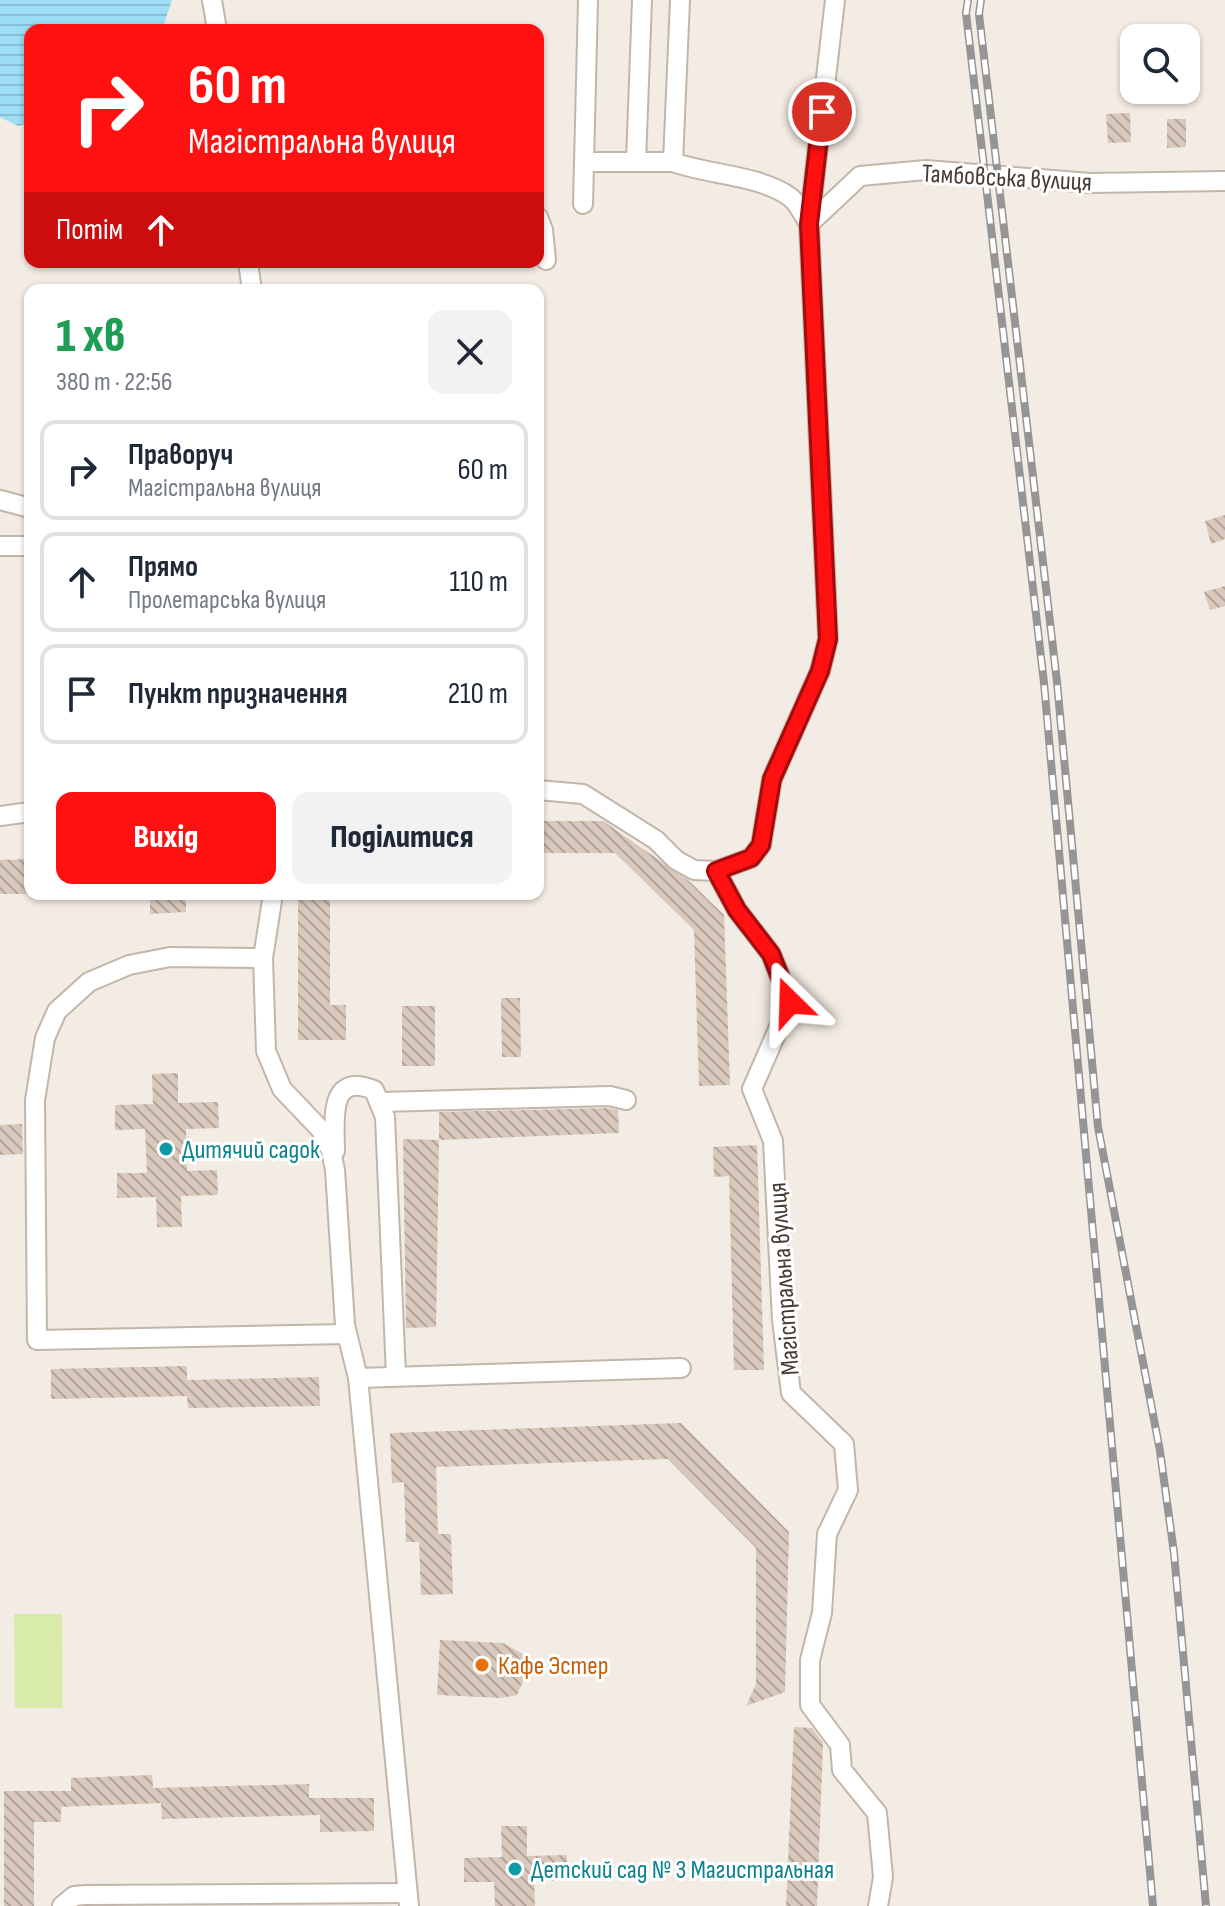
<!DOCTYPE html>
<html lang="uk">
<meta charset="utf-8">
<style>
body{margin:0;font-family:"Sofia Sans Condensed",sans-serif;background:#f2f2f3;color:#1f2937;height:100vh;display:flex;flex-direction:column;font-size:30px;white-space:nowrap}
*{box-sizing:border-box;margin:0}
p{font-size:26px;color:#747a83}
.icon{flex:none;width:44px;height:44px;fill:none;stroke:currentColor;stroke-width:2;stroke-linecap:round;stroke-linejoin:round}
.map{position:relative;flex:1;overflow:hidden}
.side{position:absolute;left:24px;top:284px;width:520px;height:616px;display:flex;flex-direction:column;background:#fff;border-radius:16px;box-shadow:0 2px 6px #0004}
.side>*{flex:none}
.guide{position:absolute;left:24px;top:24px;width:520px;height:244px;border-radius:16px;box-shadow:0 2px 6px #0004;background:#ff1011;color:#fff;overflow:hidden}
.controls{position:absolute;left:1120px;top:24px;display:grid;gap:16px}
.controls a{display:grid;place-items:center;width:80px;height:80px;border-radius:16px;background:#fff;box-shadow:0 2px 6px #0004;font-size:40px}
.pin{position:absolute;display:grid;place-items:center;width:68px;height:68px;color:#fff;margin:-34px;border:4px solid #fff;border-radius:50%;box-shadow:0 2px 8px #0007}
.me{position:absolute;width:88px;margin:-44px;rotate:338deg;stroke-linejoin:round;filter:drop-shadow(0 0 6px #0008)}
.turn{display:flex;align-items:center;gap:28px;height:168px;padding:0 32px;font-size:36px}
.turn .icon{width:104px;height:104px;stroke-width:2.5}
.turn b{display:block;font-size:56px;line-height:68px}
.then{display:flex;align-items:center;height:76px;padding:0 32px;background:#0003;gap:16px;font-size:30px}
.round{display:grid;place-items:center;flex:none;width:84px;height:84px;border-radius:16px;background:#f2f2f3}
.headline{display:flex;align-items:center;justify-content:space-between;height:136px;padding:0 32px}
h1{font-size:48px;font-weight:800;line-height:60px;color:#1e9e55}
.action{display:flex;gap:16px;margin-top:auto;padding:16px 32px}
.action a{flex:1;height:92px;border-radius:16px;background:#ff1011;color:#fff;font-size:32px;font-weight:800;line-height:92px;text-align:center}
.action a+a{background:#f2f2f3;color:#1f2937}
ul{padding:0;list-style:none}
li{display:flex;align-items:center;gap:24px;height:100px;margin:0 16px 12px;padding:0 16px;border:4px solid #e0e1e3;border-radius:16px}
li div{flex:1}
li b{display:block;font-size:30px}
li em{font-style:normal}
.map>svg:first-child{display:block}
</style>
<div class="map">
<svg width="1225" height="1906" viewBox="0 0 1225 1906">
<defs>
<pattern id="water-rules" width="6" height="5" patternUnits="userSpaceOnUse" patternTransform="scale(2)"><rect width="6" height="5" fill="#9cdef5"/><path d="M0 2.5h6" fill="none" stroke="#88bfd3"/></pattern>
<pattern id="building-back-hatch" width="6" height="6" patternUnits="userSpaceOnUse" patternTransform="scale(2)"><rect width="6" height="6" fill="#d9c9bc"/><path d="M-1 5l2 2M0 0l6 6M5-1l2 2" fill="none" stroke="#b2a49a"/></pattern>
</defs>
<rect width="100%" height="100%" fill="#f3ece4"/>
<polygon fill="#d8ebaa" points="14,1614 62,1614 63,1708 15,1708"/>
<polygon fill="url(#water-rules)" points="0,0 172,0 162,30 30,30 30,123 18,126 0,117"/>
<g fill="url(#building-back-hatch)">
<polygon points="1130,113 1131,142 1108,143 1106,114"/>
<polygon points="1167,119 1186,119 1186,147 1167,148"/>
<polygon points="1225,515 1225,539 1211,544 1205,521"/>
<polygon points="1225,586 1225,606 1210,610 1204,592"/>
<polygon points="538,821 603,821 689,881 724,915 730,1085 699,1086 694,930 615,853 538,853"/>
<polygon points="30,859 30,894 0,894 0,860"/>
<polygon points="150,894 186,894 186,912 150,914"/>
<polygon points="298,894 330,894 330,1005 346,1005 346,1040 298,1040"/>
<polygon points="501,998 520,998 521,1057 502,1057"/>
<rect x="402" y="1006" width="33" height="60"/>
<polygon points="178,1073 178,1103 218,1102 219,1128 186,1129 187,1171 217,1170 218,1195 181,1196 182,1227 157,1227 156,1197 117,1198 117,1173 147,1173 145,1129 115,1130 115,1105 153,1104 152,1074"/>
<polygon points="609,1108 618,1110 619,1133 439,1140 439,1112"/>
<polygon points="22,1124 23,1154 0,1155 0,1125"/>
<polygon points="403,1139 439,1140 436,1327 406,1328"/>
<polygon points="757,1145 764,1370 734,1370 729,1176 714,1177 713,1147"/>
<polygon points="187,1366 187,1380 319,1377 320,1406 188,1408 187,1396 51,1399 51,1369"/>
<polygon points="681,1423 789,1532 785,1692 746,1706 756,1684 756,1548 668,1459 436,1467 438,1534 451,1534 453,1594 421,1595 419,1542 406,1542 404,1482 392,1483 390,1433"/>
<polygon points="440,1640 503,1643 525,1655 526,1674 517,1695 501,1698 437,1695"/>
<polygon points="794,1727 812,1728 823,1743 817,1906 786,1906"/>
<polygon points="152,1775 153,1788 309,1784 309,1798 374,1798 374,1831 320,1832 320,1815 162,1819 161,1803 61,1807 61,1822 34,1822 34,1906 4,1906 4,1791 71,1791 71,1778"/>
<polygon points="501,1826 527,1826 527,1856 567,1855 567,1881 534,1881 535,1906 495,1906 494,1882 464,1882 464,1858 502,1857"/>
</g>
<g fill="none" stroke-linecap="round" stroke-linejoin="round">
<defs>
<g id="minor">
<polyline points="212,0 217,30"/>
<polyline points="584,162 673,162 680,0"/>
<polyline points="636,162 642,0"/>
<path d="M 673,162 C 708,175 760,175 790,197 C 798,203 804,216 809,224 L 860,176 L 926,170 L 1090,183 L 1225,181"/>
<polyline points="583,204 588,0"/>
<polyline points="538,217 543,230 546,260"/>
<polyline points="248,262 252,290"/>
<polyline points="0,500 30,508"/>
<polyline points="0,546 30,546"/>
<polyline points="538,790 583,794 656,840 676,860 694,870 716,871 751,858 761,845 772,779 820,671 828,639 809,224 835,0"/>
<polyline points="0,816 30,812"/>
<polyline points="716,871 737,910 771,954 790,1002 752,1089 773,1141 782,1320 791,1393 844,1444 848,1490 827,1534 822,1613 810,1660 810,1705 840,1745 842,1770 877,1813 883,1877 878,1906"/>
<polyline points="273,894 263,958 266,1051 282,1089 321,1130 331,1151 335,1170 345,1325 358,1378 409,1906"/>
<polyline points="263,958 170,957 129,965 89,982 57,1011 45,1038 35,1100 37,1340 347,1334"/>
<polyline points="381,1102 610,1096 626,1100"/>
<path d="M 335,1151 C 335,1122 327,1071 374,1090 L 385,1117 L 396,1376"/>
<polyline points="358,1378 681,1368"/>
<polyline points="62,1906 74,1896 85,1895 407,1893"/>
</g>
</defs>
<use href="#minor" stroke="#c2b6a9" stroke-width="22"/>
<use href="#minor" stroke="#fff" stroke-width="18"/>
<defs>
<g id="rail">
<polyline points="968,0 966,13 1044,683 1153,1906"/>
<polyline points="981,0 979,14 1057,682 1098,1127 1160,1451 1174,1553 1206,1906"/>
</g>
</defs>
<use href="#rail" stroke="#959595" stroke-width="8"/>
<use href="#rail" stroke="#fff" stroke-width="5" stroke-dasharray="15" stroke-linecap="butt"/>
</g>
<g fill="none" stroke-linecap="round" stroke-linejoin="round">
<defs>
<polyline id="route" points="790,1002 771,954 737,910 716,871 751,858 761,845 772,779 820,671 828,639 809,224 822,112"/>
</defs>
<use href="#route" stroke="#a60a0b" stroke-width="20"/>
<use href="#route" stroke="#ff1011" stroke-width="14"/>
</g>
<g fill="#0f9aa8" stroke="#fff" stroke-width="3">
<circle cx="166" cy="1149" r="8"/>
<circle cx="515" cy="1869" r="8"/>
</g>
<circle fill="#e8710a" stroke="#fff" stroke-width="3" cx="482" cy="1665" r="8"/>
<g text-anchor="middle" stroke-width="6" stroke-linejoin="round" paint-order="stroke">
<g font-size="26" fill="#463c34" stroke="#fff">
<text transform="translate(1007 177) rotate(3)" y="9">Тамбовська вулиця</text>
<text transform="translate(783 1279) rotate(-94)" y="9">Магістральна вулиця</text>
</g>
<g font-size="26" fill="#0d838f" stroke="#fff" text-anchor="start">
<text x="182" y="1158">Дитячий садок</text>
<text x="531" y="1878">Детский сад № 3 Магистральная</text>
</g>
<g font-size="26" fill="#c56008" stroke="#fff" text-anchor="start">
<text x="498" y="1674">Кафе Эстер</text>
</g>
</g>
</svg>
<div class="controls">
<a><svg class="icon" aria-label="search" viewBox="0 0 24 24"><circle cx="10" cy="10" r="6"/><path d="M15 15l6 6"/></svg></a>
</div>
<div class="pin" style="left:822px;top:112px;background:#d93025"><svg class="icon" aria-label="arrive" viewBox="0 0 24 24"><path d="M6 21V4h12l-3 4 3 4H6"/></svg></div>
<svg class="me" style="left:790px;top:1002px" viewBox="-20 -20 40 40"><path d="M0-17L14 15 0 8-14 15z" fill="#ff1011" stroke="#fff" stroke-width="4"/></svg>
<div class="guide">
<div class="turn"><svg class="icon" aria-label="right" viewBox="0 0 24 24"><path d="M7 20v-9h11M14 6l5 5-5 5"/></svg><div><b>60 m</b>Магістральна вулиця</div></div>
<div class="then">Потім<svg class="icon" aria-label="ahead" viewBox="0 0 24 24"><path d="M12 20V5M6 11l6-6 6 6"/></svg></div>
</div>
<section class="side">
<div class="headline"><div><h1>1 хв</h1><p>380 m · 22:56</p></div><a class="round"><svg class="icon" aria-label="close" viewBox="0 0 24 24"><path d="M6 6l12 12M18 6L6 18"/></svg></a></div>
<ul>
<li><svg class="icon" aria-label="right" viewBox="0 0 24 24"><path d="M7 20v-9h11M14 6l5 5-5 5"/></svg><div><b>Праворуч</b><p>Магістральна вулиця</p></div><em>60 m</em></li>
<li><svg class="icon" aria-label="ahead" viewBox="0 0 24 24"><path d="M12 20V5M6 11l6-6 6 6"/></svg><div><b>Прямо</b><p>Пролетарська вулиця</p></div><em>110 m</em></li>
<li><svg class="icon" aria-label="arrive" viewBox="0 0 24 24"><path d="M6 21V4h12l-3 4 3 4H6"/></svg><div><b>Пункт призначення</b></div><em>210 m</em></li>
</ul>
<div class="action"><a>Вихід</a><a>Поділитися</a></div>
</section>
</div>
